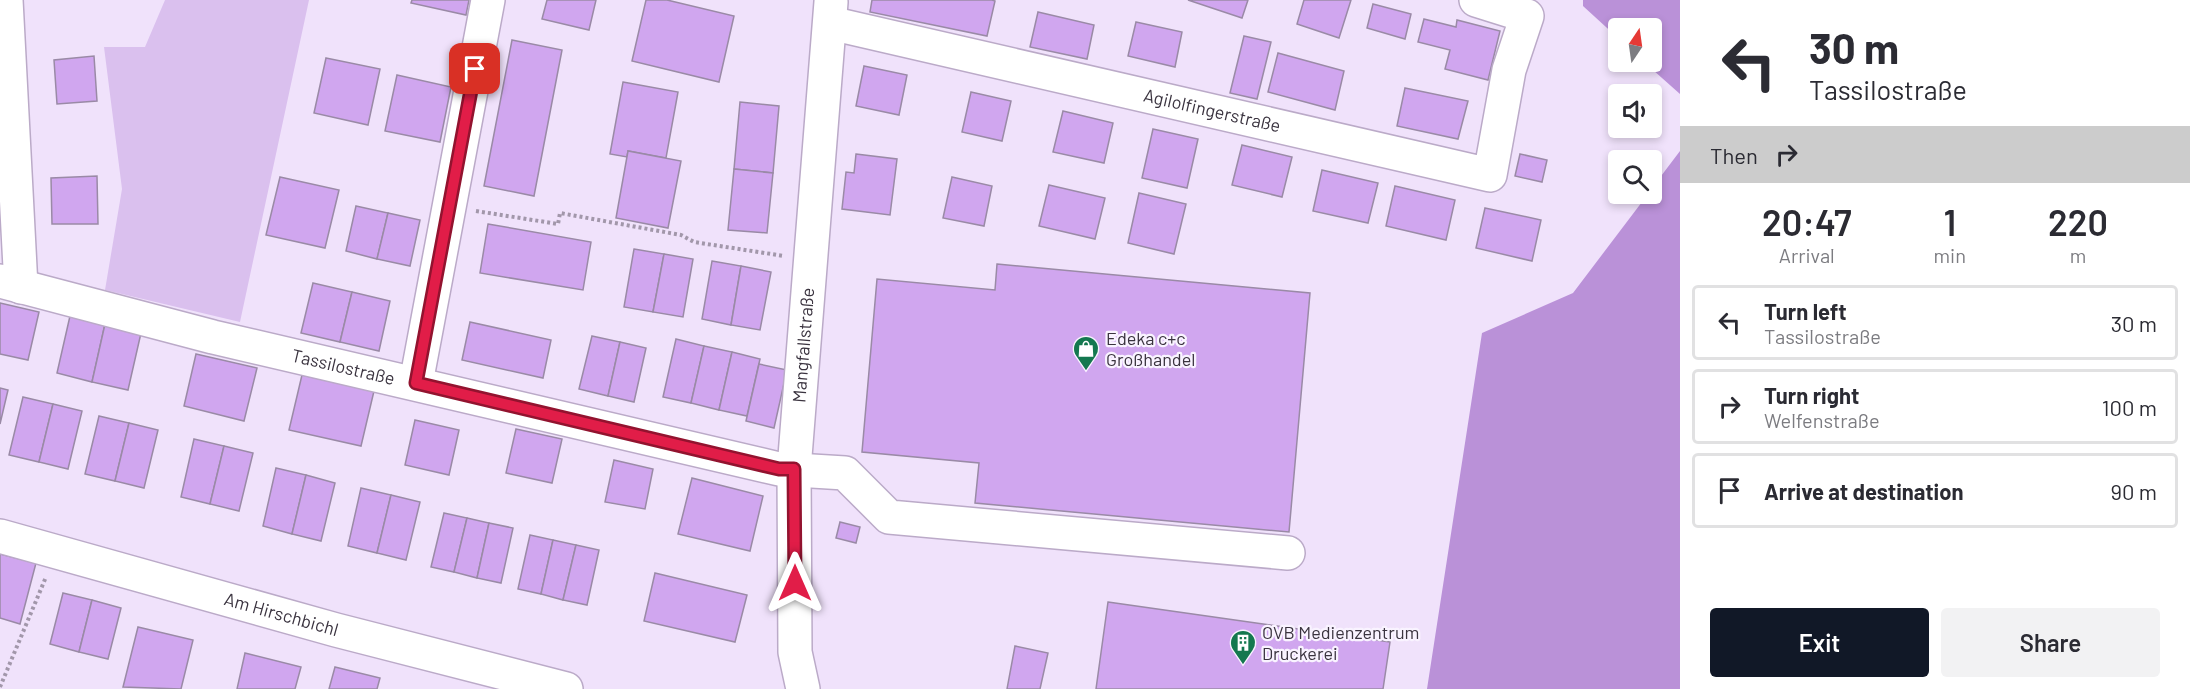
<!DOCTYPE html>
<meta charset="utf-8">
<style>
body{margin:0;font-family:Barlow,sans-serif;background:#f2f2f3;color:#2b2b33;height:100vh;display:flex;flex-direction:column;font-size:22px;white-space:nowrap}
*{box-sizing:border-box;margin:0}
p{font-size:20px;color:#7c7c81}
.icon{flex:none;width:33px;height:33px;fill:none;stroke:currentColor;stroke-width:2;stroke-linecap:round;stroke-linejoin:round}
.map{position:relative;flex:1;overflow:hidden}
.details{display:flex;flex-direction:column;background:#fff;width:510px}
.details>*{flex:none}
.top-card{background:#fff;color:#2b2b33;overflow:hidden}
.needle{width:39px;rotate:13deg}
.controls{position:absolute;left:1608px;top:18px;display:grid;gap:12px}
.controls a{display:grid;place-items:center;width:54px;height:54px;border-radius:6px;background:#fff;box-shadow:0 3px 9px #0003;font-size:30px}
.pin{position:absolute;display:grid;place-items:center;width:51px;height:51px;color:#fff;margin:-26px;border-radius:12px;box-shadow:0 3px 9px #0006}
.me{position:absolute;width:66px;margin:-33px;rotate:0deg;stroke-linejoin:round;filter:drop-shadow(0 0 4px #0008)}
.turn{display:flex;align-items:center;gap:21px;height:126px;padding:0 30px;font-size:27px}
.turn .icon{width:78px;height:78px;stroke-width:2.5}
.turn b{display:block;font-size:42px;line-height:51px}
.then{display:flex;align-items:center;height:57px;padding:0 30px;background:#0003;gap:12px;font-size:22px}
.eta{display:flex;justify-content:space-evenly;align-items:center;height:102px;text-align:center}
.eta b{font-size:36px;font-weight:600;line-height:42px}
.action{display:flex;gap:12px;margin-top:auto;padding:12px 30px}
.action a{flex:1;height:69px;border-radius:6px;background:#111827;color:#fff;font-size:24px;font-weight:600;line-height:69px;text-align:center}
.action a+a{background:#f2f2f3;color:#2b2b33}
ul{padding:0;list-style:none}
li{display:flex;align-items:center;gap:18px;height:75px;margin:0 12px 9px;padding:0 18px;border:3px solid #e1e1e2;border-radius:6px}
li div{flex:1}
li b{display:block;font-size:22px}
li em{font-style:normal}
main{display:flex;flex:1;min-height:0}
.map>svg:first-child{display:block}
</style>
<main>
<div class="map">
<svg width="1680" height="689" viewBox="0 0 1680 689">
<rect width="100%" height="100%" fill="#f0e2fb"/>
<polygon fill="#dac0ee" points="165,0 309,0 240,322 105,290 122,189 104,47 145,47"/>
<g fill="#ba91d8">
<polygon points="1583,0 1680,0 1680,94 1644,62 1652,62 1652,28 1618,28 1618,38 1583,6"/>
<polygon points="1680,151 1680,689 1427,689 1482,333 1573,293 1648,194 1652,194 1652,188"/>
</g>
<g fill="#d0a6ef" stroke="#9a8aa6" stroke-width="1.5">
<polygon points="412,0 469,0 466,15 411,3"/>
<polygon points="547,0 596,0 589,30 542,19"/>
<polygon points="646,0 667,0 734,16 719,82 632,61"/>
<polygon points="872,0 992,0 995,1 987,36 870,12"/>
<polygon points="1188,0 1248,0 1242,18"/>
<polygon points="1304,0 1351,0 1339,38 1297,24"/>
<polygon points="1373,4 1411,14 1405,39 1367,28"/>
<polygon points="1038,12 1094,25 1087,59 1030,47"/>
<polygon points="1424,19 1456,27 1457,20 1500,31 1488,80 1445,69 1450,50 1418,42"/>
<polygon points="1136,22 1182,32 1175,67 1128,56"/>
<polygon points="1244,36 1271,42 1257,99 1230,93"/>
<polygon points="512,40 562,50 534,196 484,186"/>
<polygon points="1278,53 1344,71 1335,110 1268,92"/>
<polygon points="94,56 97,101 57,104 54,60"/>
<polygon points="326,58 380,69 368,125 314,113"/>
<polygon points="864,66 907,75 899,115 856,106"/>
<polygon points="397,75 451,87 440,142 385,131"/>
<polygon points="623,82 678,92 666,158 628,151 627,157 610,154"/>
<polygon points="1405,88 1468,101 1458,139 1397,126"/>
<polygon points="971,92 1011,101 1002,141 962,132"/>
<polygon points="740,102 779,106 773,173 734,169"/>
<polygon points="1063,111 1113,123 1104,163 1053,152"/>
<polygon points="1153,129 1198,139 1187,188 1142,178"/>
<polygon points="1242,145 1292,157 1282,197 1232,185"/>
<polygon points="628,151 681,161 668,228 616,218"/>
<polygon points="856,154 897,159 890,215 842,209 846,172 854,173"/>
<polygon points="1520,154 1547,160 1542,182 1515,176"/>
<polygon points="734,169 773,173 767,233 728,230"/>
<polygon points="1322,170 1378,183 1368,223 1313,211"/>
<polygon points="97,176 98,224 52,224 51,178"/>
<polygon points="280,177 339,190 325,248 266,235"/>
<polygon points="952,177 992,186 984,226 943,218"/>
<polygon points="1049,185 1105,198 1095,239 1039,226"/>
<polygon points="1395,186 1455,200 1446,240 1386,226"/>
<polygon points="1139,193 1186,204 1174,254 1128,243"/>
<polygon points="356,206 388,213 377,259 346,251"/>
<polygon points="1485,208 1541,220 1532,261 1476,248"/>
<polygon points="388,213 420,220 410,266 377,259"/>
<polygon points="488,224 591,242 583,290 480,273"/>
<polygon points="634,249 664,254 653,312 624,307"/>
<polygon points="664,254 693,259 683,317 653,312"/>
<polygon points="712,261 741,266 731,325 702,319"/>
<polygon points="997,264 1310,293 1289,532 975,503 979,463 862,452 877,279 995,290"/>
<polygon points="741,266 771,272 760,330 731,325"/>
<polygon points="313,283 352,292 340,342 301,333"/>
<polygon points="352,292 390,301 379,351 340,342"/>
<polygon points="0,303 39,312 28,360 0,354"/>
<polygon points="70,316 105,324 92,382 57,373"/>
<polygon points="470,322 551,340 543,378 462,360"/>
<polygon points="105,324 141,333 128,390 92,382"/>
<polygon points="592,336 620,342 608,396 579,389"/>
<polygon points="676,339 704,346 691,403 663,397"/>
<polygon points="620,342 646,348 634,402 608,396"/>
<polygon points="704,346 732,352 719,410 691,403"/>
<polygon points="732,352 760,359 747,416 719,410"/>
<polygon points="196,354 257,368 244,421 184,406"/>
<polygon points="759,364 787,370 774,428 746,421"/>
<polygon points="302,375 374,391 361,446 289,430"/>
<polygon points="0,388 8,390 0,424"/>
<polygon points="23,397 53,404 39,462 9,455"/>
<polygon points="53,404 82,411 68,469 39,462"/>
<polygon points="99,416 129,423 115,481 85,474"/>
<polygon points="415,420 459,430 449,475 405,465"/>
<polygon points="129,423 158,430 144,488 115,481"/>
<polygon points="516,429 562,439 552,483 506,473"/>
<polygon points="194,439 224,446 210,504 181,497"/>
<polygon points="224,446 253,453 239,511 210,504"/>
<polygon points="614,460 653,469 645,509 605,502"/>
<polygon points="276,468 306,475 292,534 263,526"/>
<polygon points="306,475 335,483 321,541 292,534"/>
<polygon points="692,478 763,496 750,551 678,534"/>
<polygon points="361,488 391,495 377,553 348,546"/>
<polygon points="391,495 420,502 406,560 377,553"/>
<polygon points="444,513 467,518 454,572 431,567"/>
<polygon points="467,518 489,523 477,578 454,572"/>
<polygon points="840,522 860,527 856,543 836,538"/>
<polygon points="489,523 513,528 501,583 477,578"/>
<polygon points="530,535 553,540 541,594 518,589"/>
<polygon points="553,540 576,545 563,600 541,594"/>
<polygon points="576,545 599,550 587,605 563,600"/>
<polygon points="0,554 36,563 20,624 0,618"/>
<polygon points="655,573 747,595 735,642 644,621"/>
<polygon points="63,593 92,600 79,652 50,644"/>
<polygon points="92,600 121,608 108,659 79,652"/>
<polygon points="1108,602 1390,642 1383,689 1096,689"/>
<polygon points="138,627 193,640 181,689 123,687"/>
<polygon points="1015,646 1048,653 1040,689 1007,689"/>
<polygon points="245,653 301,667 295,689 237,689"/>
<polygon points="335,667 380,678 377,689 329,689"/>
</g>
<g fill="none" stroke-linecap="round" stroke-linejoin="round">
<defs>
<g id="minor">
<polyline points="6,0 21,287"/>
<path id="s1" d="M 830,23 L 1490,175 L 1509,70 L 1527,16 L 1476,0"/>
<path id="s2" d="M 0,281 L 213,337 L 779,469 L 845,473 L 889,517 L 1288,553"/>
<polyline points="416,383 488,0"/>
<path id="s3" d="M 0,536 L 336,630 L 566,689"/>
<path id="s4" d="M 803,689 L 795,652 L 794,469 L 831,2"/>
</g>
</defs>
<use href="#minor" stroke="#bbaac8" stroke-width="36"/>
<g stroke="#a297aa" stroke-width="4" stroke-dasharray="3 3" stroke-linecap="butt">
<polyline points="476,211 558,224 560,213 681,235 694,242 784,256"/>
<polyline points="0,687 46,577"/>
</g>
<use href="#minor" stroke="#fff" stroke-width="33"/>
</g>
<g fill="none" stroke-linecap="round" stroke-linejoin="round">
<defs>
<polyline id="route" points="475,69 416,383 779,469 794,469 795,583"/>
</defs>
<use href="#route" stroke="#92132f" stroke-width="15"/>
<use href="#route" stroke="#e11d48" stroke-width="10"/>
</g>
<defs>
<symbol id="shop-pin" viewBox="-11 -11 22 30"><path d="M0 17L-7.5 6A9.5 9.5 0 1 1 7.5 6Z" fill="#14784f" stroke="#f9f3ff"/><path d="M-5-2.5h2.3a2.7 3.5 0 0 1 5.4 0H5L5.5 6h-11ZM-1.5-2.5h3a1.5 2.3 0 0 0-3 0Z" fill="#fff"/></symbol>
<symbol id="building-pin" viewBox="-11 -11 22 30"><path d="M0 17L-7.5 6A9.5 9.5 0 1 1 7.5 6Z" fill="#14784f" stroke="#f9f3ff"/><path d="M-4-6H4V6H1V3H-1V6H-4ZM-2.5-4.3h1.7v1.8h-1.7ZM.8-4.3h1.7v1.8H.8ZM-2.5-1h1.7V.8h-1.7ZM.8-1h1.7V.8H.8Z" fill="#fff"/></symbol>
</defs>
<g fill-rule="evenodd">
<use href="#shop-pin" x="1071" y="334" width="30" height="40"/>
<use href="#building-pin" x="1228" y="628" width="30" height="40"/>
</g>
<g text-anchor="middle" stroke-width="4.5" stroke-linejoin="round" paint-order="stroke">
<g font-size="18" fill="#3a333f" stroke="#f9f3ff">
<text dy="6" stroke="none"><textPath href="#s1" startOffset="392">Agilolfingerstraße</textPath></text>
<text dy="6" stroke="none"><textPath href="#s4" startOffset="345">Mangfallstraße</textPath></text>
<text dy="6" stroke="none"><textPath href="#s2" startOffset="354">Tassilostraße</textPath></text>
<text dy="6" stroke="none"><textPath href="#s3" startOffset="292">Am Hirschbichl</textPath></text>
</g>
<g font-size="18" fill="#3a333f" stroke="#f9f3ff" text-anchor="start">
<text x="1106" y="345">Edeka c+c<tspan x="1106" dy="21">Großhandel</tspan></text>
<text x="1262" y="639">OVB Medienzentrum<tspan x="1262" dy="21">Druckerei</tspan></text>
</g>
</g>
</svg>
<div class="controls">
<a><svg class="needle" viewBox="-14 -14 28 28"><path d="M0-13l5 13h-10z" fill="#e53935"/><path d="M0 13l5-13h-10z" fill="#7c7c81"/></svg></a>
<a><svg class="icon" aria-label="sound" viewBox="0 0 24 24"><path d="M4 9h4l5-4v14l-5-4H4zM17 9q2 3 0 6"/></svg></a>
<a><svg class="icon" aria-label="search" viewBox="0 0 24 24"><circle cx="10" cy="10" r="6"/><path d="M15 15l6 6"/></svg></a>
</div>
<div class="pin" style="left:475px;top:69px;background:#d93025"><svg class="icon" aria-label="arrive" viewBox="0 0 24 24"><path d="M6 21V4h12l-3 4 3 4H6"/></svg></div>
<svg class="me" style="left:795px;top:583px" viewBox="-20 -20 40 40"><path d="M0-17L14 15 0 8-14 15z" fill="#e11d48" stroke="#fff" stroke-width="4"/></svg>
</div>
<section class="details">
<div class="top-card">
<div class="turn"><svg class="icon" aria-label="left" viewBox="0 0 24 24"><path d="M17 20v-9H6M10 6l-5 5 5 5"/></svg><div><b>30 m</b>Tassilostraße</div></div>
<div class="then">Then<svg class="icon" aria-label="right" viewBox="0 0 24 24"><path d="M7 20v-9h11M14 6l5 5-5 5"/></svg></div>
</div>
<div class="eta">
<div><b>20:47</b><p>Arrival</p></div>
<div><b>1</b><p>min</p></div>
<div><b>220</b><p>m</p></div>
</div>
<ul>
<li><svg class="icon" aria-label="left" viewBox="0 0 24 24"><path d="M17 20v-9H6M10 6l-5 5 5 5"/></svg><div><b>Turn left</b><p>Tassilostraße</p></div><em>30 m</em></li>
<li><svg class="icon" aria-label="right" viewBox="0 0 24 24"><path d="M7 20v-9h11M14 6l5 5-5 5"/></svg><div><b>Turn right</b><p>Welfenstraße</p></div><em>100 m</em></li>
<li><svg class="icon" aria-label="arrive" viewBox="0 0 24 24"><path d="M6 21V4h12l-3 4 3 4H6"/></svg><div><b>Arrive at destination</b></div><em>90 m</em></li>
</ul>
<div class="action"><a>Exit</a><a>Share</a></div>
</section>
</main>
